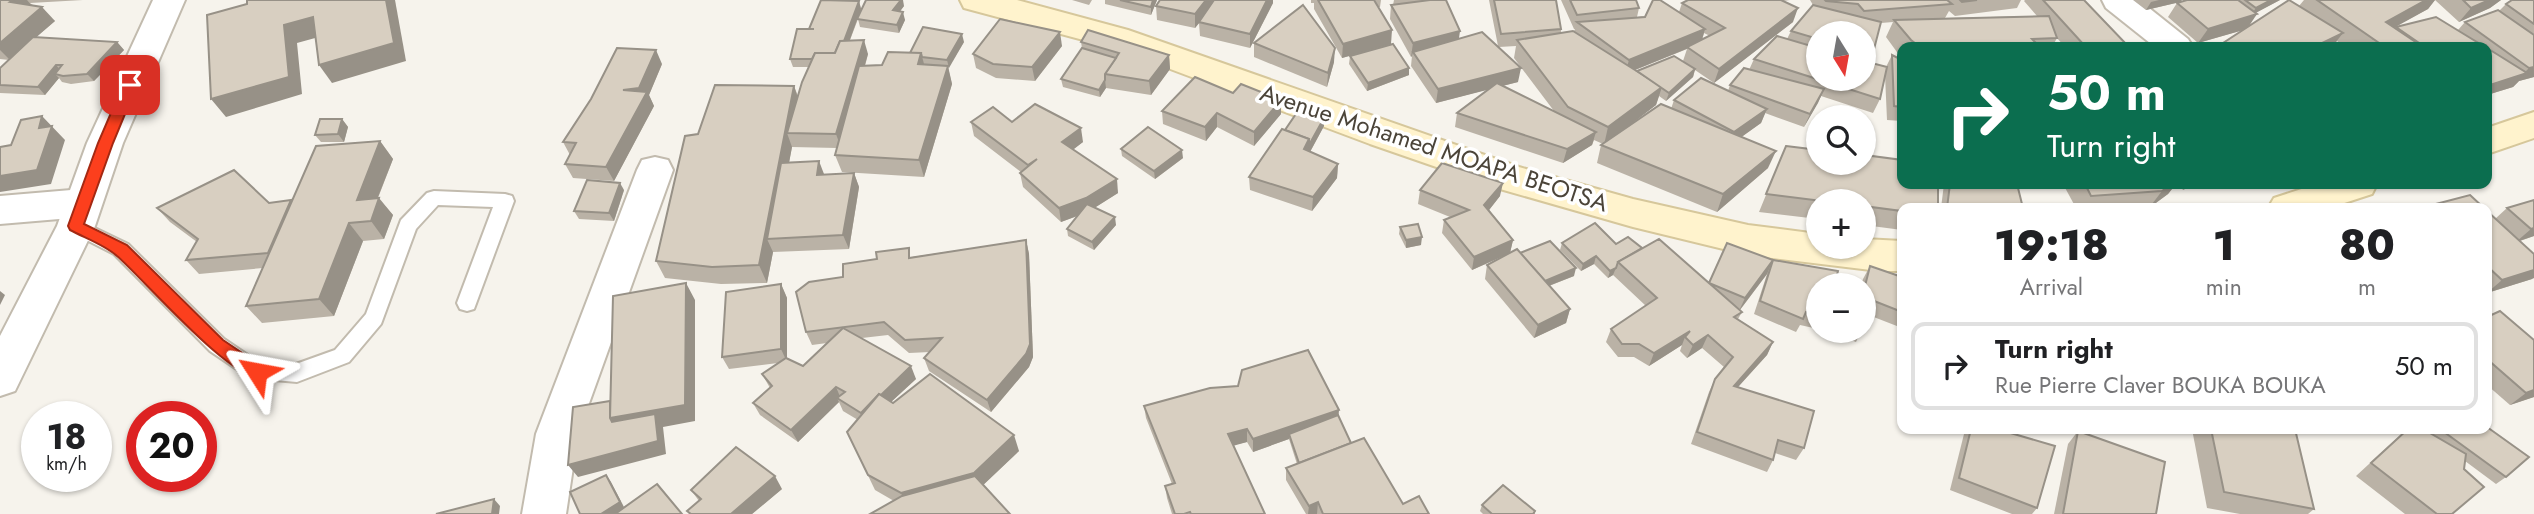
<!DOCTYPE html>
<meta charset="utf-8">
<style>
body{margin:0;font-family:Jost,sans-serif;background:#f2f2f2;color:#202124;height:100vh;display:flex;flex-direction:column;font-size:26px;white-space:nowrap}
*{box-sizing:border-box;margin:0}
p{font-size:23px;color:#757577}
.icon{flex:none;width:38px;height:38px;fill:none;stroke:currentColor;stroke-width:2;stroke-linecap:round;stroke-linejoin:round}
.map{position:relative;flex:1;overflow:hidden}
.drawer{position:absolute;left:1897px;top:203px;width:595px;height:231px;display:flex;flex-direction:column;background:#fff;border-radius:14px;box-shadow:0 2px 5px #0004}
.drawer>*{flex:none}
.banner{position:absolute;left:1897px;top:42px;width:595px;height:147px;border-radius:14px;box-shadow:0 2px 5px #0004;background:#0b6e4f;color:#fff;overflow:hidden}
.needle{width:46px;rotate:169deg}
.tools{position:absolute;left:1806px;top:21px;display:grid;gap:14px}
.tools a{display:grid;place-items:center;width:70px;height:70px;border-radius:50%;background:#fff;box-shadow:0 2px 5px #0004;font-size:35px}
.speed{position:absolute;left:21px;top:401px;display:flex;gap:14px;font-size:35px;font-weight:700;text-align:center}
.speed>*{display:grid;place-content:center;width:91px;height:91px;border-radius:50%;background:#fff;box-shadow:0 2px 5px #0004;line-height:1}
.speed small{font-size:18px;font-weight:400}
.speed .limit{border:10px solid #d22;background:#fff;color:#111}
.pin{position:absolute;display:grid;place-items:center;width:60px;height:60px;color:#fff;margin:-30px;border-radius:14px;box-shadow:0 4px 10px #0006}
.me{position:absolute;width:77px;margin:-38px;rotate:304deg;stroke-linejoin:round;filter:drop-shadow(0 0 5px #0008)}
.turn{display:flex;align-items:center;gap:24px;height:147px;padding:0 35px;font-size:32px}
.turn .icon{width:91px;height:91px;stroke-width:2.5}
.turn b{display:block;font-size:49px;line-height:60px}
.eta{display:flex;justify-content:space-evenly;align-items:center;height:119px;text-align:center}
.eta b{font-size:42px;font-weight:800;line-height:49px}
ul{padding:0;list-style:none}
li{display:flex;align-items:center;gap:21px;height:88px;margin:0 14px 10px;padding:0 21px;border:4px solid #e0e0e0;border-radius:14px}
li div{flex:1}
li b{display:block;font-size:26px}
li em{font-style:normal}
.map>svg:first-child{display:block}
</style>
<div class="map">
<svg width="2534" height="514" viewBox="0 0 2534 514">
<rect width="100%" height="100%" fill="#f6f3ec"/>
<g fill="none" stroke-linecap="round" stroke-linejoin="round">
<defs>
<polygon id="service" points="434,191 505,194 512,196 514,201 474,309 467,311 460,309 457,303 493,207 438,205 416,229 381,324 349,362 297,382 250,378 210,351 114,254 69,231 67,226 69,221 76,219 128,244 224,339 261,364 296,364 335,350 366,314 401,220 427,193"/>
<g id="minor">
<polygon points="2102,0 2139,0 2188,39 2193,47 2155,47 2106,8"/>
<polygon points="655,157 668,160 673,170 578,434 566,514 522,514 536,434 637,170 642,160"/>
<polygon points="83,189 96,193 102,203 96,213 83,217 0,224 0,196"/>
</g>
<polygon id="tertiary" points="153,0 185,0 123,143 95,226 15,391 0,396 0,336 57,226 87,143"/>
<g id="secondary">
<polygon points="960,0 1017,0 1128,30 1519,167 1633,199 1748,225 1818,234 1818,247 1864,247 1864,239 1902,241 1902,271 1879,271 1748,255 1633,227 1500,189 1370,144 1117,49 964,8"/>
<polygon points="2534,112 2534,138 2487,154 2487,128"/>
<polygon points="2317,184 2377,184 2372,194 2329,208 2268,208 2274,198"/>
</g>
</defs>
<use href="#service" stroke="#c2bbae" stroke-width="4"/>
<use href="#minor" stroke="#c2bbae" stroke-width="4"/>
<use href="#tertiary" stroke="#c2bbae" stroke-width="4"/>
<use href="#secondary" stroke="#d6c79b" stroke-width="4"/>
<use href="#service" fill="#fff" fill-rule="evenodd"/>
<use href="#minor" fill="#fff" fill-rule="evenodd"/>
<use href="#tertiary" fill="#fff" fill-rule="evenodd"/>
<use href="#secondary" fill="#fff3cd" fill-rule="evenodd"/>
</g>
<g fill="#bab2a6" fill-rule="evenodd">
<polygon points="0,0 83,0 30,3 55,21 36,37 117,42 124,50 94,81 71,84 62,82 59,78 45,95 0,93 0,68 9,60 0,59"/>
<polygon points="1072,0 1092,0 1089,5"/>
<polygon points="1105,0 1157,0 1151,15 1105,4"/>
<polygon points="1160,0 1273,0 1273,3 1250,48 1200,36 1199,23 1195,28 1157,20 1156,6"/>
<polygon points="1311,0 1381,0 1380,7 1378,7 1391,44 1342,58 1314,9 1314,3 1311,3"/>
<path d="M 1394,0 L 1446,0 L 1459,39 L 1498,46 L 1489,0 L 1556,0 L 1561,29 L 1561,33 L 1574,31 L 1575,29 L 1574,29 L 1561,0 L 1636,0 L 1639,8 L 1637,17 L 1679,12 L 1682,3 L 1688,0 L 1790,0 L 1783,1 L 1793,22 L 1714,83 L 1695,70 L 1693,77 L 1666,101 L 1659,96 L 1656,105 L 1619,133 L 1671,109 L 1674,100 L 1728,91 L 1730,85 L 1749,70 L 1754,59 L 1787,39 L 1791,31 L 1813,5 L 1810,0 L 2021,0 L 2017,8 L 1955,16 L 1949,11 L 1945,18 L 2037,16 L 2024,1 L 2025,0 L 2084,0 L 2129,47 L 2065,47 L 2057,38 L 2052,47 L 1902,47 L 1902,59 L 1886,37 L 1893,22 L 1881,23 L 1872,57 L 1869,62 L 1886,67 L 1892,55 L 1902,60 L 1902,121 L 1887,120 L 1885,75 L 1880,99 L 1873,113 L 1821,96 L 1804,127 L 1765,113 L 1761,123 L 1741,137 L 1768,168 L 1717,212 L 1597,163 L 1601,145 L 1603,144 L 1594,140 L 1592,145 L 1563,163 L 1455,127 L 1457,113 L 1489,89 L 1436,103 L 1411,66 L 1412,56 L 1411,57 L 1390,19 L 1391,5 L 1393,5 ZM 1704,33 L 1710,36 L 1702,40 ZM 1818,33 L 1864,33 L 1864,79 L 1818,79 ZM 1516,46 L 1514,58 L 1554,111 L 1502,86 L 1518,82 L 1499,47 ZM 1687,49 L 1683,61 L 1637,71 L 1635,70 Z"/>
<polygon points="2133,0 2182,0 2180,2 2187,0 2280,0 2255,13 2249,26 2299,6 2304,0 2501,0 2490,8 2459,22 2435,0 2428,9 2394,27 2458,30 2465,22 2499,11 2506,4 2534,0 2534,77 2519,81 2513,87 2487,95 2487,47 2345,47 2337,41 2332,47 2218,47 2220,45 2243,30 2198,43 2168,17 2177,3 2180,2 2146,10"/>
<polygon points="859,1 861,9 904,6 900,11 905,20 899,33 860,27 858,19 850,40 868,54 865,66 882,65 910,53 964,42 948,68 952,84 924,177 842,172 835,155 837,148 792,147 789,162 824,175 854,173 859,187 849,249 773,252 767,283 721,284 665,278 656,261 698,134 794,86 798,96 809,67 793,67 790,59 809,29"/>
<polygon points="1081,42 1169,55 1170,69 1151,95 1106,88 1100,97 1063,87 1061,79 1082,48"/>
<polygon points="1254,43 1334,62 1327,87 1254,57"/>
<polygon points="1062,46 1035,81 996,78 976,68 973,54"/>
<polygon points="1350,56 1409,75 1367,91 1349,64"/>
<polygon points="662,64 649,95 654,106 614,181 573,178 565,164 570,155 563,142"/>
<polygon points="1162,111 1281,114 1254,146 1217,127 1206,141 1163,124"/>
<polygon points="342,119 348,127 344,142 321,142 315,135"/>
<polygon points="971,122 1083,142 1073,149 1118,193 1094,208 1116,225 1094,250 1068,236 1067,229 1077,216 1061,222 1023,187 1020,173 1021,172 974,136"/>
<polygon points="1324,126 1310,152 1338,164 1337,178 1312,211 1250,190 1249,177 1285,130"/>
<polygon points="380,141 393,159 378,198 393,215 384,239 363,241 334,316 262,323 246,306 263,268 199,274 186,260 197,242 170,222 157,208 269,203 291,200 292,201"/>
<polygon points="1786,146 1902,208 1902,230 1864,225 1864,201 1818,201 1818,219 1759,212"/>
<polygon points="1121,149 1183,158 1155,179 1122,156"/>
<polygon points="1944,184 2019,184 2017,186 2023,208 1941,208"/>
<polygon points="2063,184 2176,184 2168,194 2149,208 2076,208"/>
<polygon points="2179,184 2194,184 2183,190"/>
<polygon points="624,190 614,221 579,219 574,211"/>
<polygon points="1420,190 1500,196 1489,210 1513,240 1510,253 1520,253 1574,276 1549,286 1570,309 1566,323 1534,338 1485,279 1487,265 1510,253 1472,270 1442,233 1444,220 1450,217 1418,204"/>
<polygon points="2534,200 2534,236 2520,241 2532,279 2487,293 2487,211 2495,219 2507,208"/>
<polygon points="1400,227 1421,245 1406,248 1399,234"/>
<polygon points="1026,240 1029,254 1033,357 1029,367 991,412 929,371 924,358 930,352 909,353 888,335 862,338 916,379 891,402 1019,451 983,485 894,501 875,490 847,432 858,420 843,411 839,402 798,442 760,415 753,403 770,388 762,374 778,363 729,369 722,357 781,284 787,298 787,358 803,366 827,343 812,345 806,332 843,277 912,257"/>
<polygon points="1562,243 1616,244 1642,248 1709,283 1727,243 1818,285 1818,329 1800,325 1796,332 1754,314 1767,274 1740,310 1742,312 1738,319 1773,342 1767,355 1738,387 1804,448 1796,460 1775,453 1773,460 1767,472 1691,444 1709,392 1715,379 1724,367 1702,348 1687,358 1680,351 1682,345 1649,366 1634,357 1618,357 1606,342 1611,329 1646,306 1613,275 1608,278 1594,264 1581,271 1560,250"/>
<polygon points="1870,266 1902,277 1902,328 1866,314 1864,322 1864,285 1861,285 1863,279"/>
<polygon points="2487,317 2534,340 2534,397 2510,405 2487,385"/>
<polygon points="1827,331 1861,331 1856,342"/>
<polygon points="1144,406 1338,416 1351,443 1403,504 1429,514 1306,514 1286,480 1286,468 1297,464 1289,439 1253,452 1247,442 1233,445 1265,514 1172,514 1167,498 1165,486 1172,484 1146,418"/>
<polygon points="1961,429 2009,429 2006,432 2037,508 2032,514 2012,514 1950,490 1964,434 1966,430"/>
<polygon points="2192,429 2295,429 2314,509 2308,514 2240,514 2207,508"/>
<polygon points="2407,429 2423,429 2431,434 2436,429 2487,429 2506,477 2496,484 2465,461 2452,514 2405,514 2356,476"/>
<polygon points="2078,431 2156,514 2054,514 2068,444"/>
<polygon points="782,489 752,514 689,514 687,511 699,501 691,490"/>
<polygon points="1482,505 1535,511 1535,514 1483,514 1480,511"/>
</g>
<g fill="#979187">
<polygon points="13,0 27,0 33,7 10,2"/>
<polygon points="386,0 395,0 406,61 332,83 319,65"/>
<polygon points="901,0 903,0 904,6 895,18 893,10"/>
<polygon points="1153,0 1157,0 1151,15 1151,7"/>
<polygon points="1206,0 1218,0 1195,28 1195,14"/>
<polygon points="1267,0 1273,0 1273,3 1250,48 1250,34"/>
<polygon points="2159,0 2182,0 2180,2 2146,10 2151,2"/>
<polygon points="2271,0 2280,0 2250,16 2256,8"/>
<polygon points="2426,0 2435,0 2428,9 2372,40 2386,22"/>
<polygon points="2489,0 2501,0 2490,8 2459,22 2471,8"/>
<polygon points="859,1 861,9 840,67 837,59"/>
<polygon points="42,7 55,21 10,60 0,50 0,43"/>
<polygon points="1798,8 1793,22 1714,83 1719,69"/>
<polygon points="903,12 905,20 899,33 897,25"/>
<polygon points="2257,14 2247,29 2198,43 2208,29"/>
<polygon points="313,17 326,35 297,43 302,94 226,117 211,99 284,25"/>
<polygon points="1705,29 1701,43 1625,74 1629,60"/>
<polygon points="1392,30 1391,44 1342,58 1343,44"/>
<polygon points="1460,31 1458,45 1413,52 1412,56 1411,57 1413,43"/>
<polygon points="1060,32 1062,46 1035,81 1032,67"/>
<polygon points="2343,33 2332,47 2314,47"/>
<polygon points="962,34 964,42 949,68 947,60"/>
<polygon points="864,40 868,54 841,148 836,134"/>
<polygon points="117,42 124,50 94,81 87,74"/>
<polygon points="1335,48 1334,62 1327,87 1328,73"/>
<polygon points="656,50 662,64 649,95 654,106 614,181 606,167 623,90"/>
<polygon points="921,53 926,71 918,64"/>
<polygon points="1169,55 1170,69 1151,95 1149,81"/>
<polygon points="56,65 63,73 55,74 59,78 45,95 38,87"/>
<polygon points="948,66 952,84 924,177 919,160"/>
<polygon points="2534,67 2534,77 2519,81 2513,87 2487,95 2487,86 2523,74 2529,68"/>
<polygon points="1409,68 1409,75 1367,91 1368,83"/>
<polygon points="1521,68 1518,82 1436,103 1438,89"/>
<polygon points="1695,69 1693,77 1666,101 1669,93"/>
<polygon points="1105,80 1106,88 1100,97 1099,90"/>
<polygon points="794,86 800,104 787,133 792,147 775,238 767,239 773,252 767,283 759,265"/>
<polygon points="1662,87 1656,105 1604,145 1608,127"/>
<polygon points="1824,89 1818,103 1804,127 1810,114"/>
<polygon points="1281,100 1281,114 1254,146 1254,132"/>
<polygon points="1767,109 1761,123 1729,146 1734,132"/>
<polygon points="1217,113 1217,127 1206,141 1205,127"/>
<polygon points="42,116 65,140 51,184 0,192 0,176 39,128"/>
<polygon points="1324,118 1324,126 1304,163 1304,149 1309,139"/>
<polygon points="342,119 348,127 344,142 338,134"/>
<polygon points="1081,128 1083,142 1065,156 1062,142"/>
<polygon points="1596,132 1592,145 1563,163 1567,149"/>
<polygon points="380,141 393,159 370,217 357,200"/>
<polygon points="1182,150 1183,158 1155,179 1154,171"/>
<polygon points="1776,151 1768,168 1717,212 1723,194"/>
<polygon points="819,161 824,174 817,175"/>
<polygon points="1338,164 1337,178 1312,211 1313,197"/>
<polygon points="854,173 859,187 849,249 843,235"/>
<polygon points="1117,179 1118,193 1088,212 1061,222 1059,208"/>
<polygon points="620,183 624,190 614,221 609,213"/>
<polygon points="1503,183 1500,196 1482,219 1484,205"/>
<polygon points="2172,184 2176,184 2168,194 2149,208 2162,191"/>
<polygon points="2188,184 2194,184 2183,190"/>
<polygon points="379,198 393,215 384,239 371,221"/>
<polygon points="1115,217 1116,225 1094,250 1092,242"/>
<polygon points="349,223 363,241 334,316 319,299"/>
<polygon points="2534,228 2534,236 2516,242 2531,229"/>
<polygon points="1422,237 1421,245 1406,248 1406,240"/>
<polygon points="1026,240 1029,254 1033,357 1029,367 991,412 987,400"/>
<polygon points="1513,240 1510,253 1472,270 1474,257"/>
<polygon points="1596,256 1594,264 1581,271 1583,264"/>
<polygon points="1773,260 1767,274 1739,311 1745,298"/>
<polygon points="1576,268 1574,276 1538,290 1540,283"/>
<polygon points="1616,268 1613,275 1608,278 1610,271"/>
<polygon points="2534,270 2534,278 2532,279 2487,293 2502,280"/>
<polygon points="686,283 695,300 695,421 663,427 666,454 578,477 568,465 621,434 610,418"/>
<polygon points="781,284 787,298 787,362 781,349"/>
<polygon points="0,291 5,295 0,305"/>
<polygon points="1570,309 1566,323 1534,338 1538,325"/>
<polygon points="1690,331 1685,337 1682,345 1649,366 1654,353"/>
<polygon points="1708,335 1702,348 1687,358 1693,345"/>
<polygon points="1773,342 1767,355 1728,398 1734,386"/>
<polygon points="911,366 916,379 866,425 861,413"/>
<polygon points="836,387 841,399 837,398 839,402 798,442 791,430"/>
<polygon points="2534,390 2534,397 2510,405 2526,393"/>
<polygon points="1339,410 1338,423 1289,434 1289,439 1253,452 1253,439"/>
<polygon points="1247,429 1247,442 1229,447 1228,434"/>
<polygon points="1014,435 1019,451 979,489 907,508 901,493"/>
<polygon points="606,475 611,482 625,509 617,514 601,514"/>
<polygon points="775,476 782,489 752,514 731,514"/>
<polygon points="494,499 500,506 499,514 492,514"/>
<polygon points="1318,502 1317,514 1308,514 1309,506"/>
</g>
<g fill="#d8cfc1" stroke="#979187" stroke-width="2">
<polygon points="0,0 13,0 10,2 42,7 0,43"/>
<polygon points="247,0 386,0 394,43 319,65 313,17 284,25 289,77 211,99 207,15 247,4"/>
<polygon points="821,0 859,1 844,41 840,41 835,53 815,53 812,59 790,59 797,29 814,29 809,29"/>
<polygon points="866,0 901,0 893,10 903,12 897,25 857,19"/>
<polygon points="1120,0 1153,0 1151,7"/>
<polygon points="1160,0 1206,0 1195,14 1156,6"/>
<polygon points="1214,0 1267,0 1250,34 1199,22"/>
<polygon points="1318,0 1374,0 1392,30 1343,44"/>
<polygon points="1430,0 1446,0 1460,31 1413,43 1391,5"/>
<polygon points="1494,0 1556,0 1561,29 1501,34"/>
<polygon points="1570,0 1636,0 1639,8 1577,15"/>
<polygon points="1653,0 1660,0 1705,29 1629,60 1577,22 1645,17"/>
<polygon points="1688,0 1781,0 1798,8 1719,69 1687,47 1725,28 1682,3"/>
<polygon points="1825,0 1947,0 1952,4 1864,11 1858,4 1826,1"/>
<polygon points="1960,0 1977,0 1962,2"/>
<polygon points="2043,0 2084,0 2129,47 2097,47 2084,45"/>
<polygon points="2187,0 2238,0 2257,14 2208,29 2177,3"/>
<polygon points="2245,0 2271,0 2256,8"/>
<polygon points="2289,0 2343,33 2314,47 2223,47 2220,45"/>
<polygon points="2317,0 2426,0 2386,22 2423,47 2385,47"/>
<polygon points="2463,0 2489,0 2471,8"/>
<polygon points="2512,0 2534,0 2534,24 2506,4"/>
<polygon points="1303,5 1335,48 1328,73 1254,43"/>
<polygon points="1813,5 1881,22 1872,57 1864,54 1864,33 1818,33 1818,39 1791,31"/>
<polygon points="2498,10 2534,35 2534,67 2529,68 2465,22"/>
<polygon points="2049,16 2057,38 2032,39 2040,47 1920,47 1911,40 1894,20"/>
<polygon points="2436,17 2485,47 2425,47 2396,27"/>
<polygon points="1000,19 1060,32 1032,67 993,64 973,54"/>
<polygon points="923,27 962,34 947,60 922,57 921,53 910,53"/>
<polygon points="1088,30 1169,55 1149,81 1105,74 1119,53 1081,42"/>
<polygon points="1573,31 1662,87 1608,127 1568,107 1517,40"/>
<polygon points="1482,32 1521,68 1438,89 1413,52"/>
<polygon points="1777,36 1818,48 1818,79 1864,79 1864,61 1887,67 1880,99 1754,59"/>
<polygon points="33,37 117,42 87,74 63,76 55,74 62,65 56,65 38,87 0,85 0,68"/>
<polygon points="864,40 836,134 787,133 802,82 815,53 835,53 840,41"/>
<polygon points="1393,44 1409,68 1368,83 1350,56"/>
<polygon points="2357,44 2361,47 2349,47"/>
<polygon points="617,48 656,50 639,88 623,90 647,92 606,167 565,164 576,143 563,142 591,99"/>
<polygon points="1082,48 1116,58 1105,74 1105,80 1099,90 1061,79"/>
<polygon points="2487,48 2527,73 2487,86"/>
<polygon points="888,52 921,53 918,64 948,66 919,160 835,155 859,66 882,65"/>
<polygon points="1892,55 1902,60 1902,107 1894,106"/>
<polygon points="1674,56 1695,69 1669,93 1637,71"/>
<polygon points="1744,68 1824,89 1810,114 1730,85"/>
<polygon points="1195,77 1233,93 1241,84 1281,100 1254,132 1217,113 1205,127 1162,111"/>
<polygon points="1701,78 1767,109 1734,132 1674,100"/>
<polygon points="1497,83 1596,132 1567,149 1457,113"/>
<polygon points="715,85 794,86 759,265 712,267 656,261 685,136 698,134"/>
<polygon points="1035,104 1081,128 1062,142 1117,179 1086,198 1059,208 1020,173 1037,159 1028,165 971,122 993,107 1012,122"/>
<polygon points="1661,104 1776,151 1723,194 1601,145"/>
<polygon points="1298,111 1324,118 1309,145 1309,139 1285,130"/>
<polygon points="42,116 39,128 52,126 37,170 0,176 0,147 11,145 21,120"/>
<polygon points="320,119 342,119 338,134 315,135"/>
<polygon points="1148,127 1182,150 1154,171 1121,149"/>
<polygon points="1282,129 1309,139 1304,149 1338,164 1313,197 1249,177"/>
<polygon points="380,141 357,200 379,198 371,221 349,223 319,299 246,306 316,146"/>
<polygon points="1786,146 1818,150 1818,163 1864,163 1864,155 1902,160 1902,184 1938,184 1938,208 1902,208 1902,211 1864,206 1864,201 1822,201 1766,194"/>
<polygon points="819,161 817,175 854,173 843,235 767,239 781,163"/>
<polygon points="1442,163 1503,183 1484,205 1513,240 1474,257 1444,220 1469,210 1420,190"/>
<polygon points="234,170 269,203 291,200 268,253 186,260 198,239 157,208"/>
<polygon points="587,180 620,183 609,213 574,211"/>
<polygon points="1950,184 2017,184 2023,208 1947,208"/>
<polygon points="2085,184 2172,184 2162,191 2091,196"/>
<polygon points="2470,195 2484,208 2433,208 2432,205"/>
<polygon points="2534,200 2534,228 2531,229 2507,208"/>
<polygon points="1087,204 1115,217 1092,242 1067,229"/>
<polygon points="2487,211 2534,254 2534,270 2502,280 2487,266"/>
<polygon points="1595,223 1616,244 1628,237 1642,248 1618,262 1616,268 1610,271 1596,256 1583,264 1562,243"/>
<polygon points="1418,224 1422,237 1406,240 1400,227"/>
<polygon points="1659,239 1709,283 1727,243 1773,260 1745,298 1709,283 1742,312 1734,317 1773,342 1734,386 1814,411 1804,448 1778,440 1773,460 1697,432 1715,379 1733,357 1708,335 1693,345 1685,337 1690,331 1654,353 1639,344 1622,344 1611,329 1657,298 1618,262"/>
<polygon points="1026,240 1030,344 1026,354 987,400 924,358 942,338 905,340 884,322 806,332 796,292 809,282 843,277 843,264 877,259 876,252 909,248 909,258"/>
<polygon points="1550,241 1576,268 1545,281 1520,253"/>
<polygon points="1517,249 1570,309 1538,325 1487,265"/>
<polygon points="1773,260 1838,271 1834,285 1818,285 1818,315 1806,312 1803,319 1760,301"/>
<polygon points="1870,266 1902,277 1902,312 1864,297 1864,290"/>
<polygon points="686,283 685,405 610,418 613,296"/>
<polygon points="781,284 781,349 722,357 726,292"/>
<polygon points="1864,304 1868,306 1864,322"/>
<polygon points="2500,311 2534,340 2534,390 2526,393 2487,359 2487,317"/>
<polygon points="843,328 911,366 881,395 879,394 861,413 837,398 845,392 836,387 791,430 753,403 772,386 762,374 786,358 803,366"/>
<polygon points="1849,331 1861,331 1860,335"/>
<polygon points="1308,350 1339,410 1253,439 1247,429 1228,434 1265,514 1191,514 1190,512 1184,514 1175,514 1165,486 1175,483 1144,406 1210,388 1238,386 1242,370"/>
<polygon points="930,374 1014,435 974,473 901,493 868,475 847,432 879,394 893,403"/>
<polygon points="610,401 610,418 612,422 655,414 658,441 568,465 573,407"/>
<polygon points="1338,415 1351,443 1299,463 1289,434"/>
<polygon points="2487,427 2529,457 2506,477 2440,429 2487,429"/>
<polygon points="1971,429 1997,429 2055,446 2037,508 1959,478"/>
<polygon points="2211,429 2295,429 2314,509 2224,492"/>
<polygon points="2408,429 2423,429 2466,454 2464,469 2484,487 2452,514 2437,514 2371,463"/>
<polygon points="2078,431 2165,462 2156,514 2063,514"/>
<polygon points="1364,438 1403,504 1419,496 1429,514 1323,514 1318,502 1309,506 1286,468"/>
<polygon points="736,447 775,476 731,514 691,514 687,511 701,499 691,490"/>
<polygon points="606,475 620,502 601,514 580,514 570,492"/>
<polygon points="975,476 1010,514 870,514 902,496"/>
<polygon points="657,484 682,514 615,514"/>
<polygon points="1503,485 1535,511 1533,514 1492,514 1482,505"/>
<polygon points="494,499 492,514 436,514"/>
</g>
<path fill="#fc3f1d" stroke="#a42913" stroke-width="2" d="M 130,80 L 137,85 L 113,143 L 84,224 L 127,245 L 223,340 L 263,367 L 265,372 L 263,377 C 235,386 141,276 117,256 C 105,245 85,238 70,230 L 68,226 L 98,143 L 123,85 Z"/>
<g text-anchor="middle" stroke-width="7" stroke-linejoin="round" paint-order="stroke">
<g font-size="24" fill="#4b4439" stroke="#fff">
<text transform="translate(1434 148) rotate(18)" y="8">Avenue Mohamed MOAPA BEOTSA</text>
</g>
</g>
</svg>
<div class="tools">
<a><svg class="needle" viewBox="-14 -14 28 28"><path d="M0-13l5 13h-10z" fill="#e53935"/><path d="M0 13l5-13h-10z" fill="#757577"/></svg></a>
<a><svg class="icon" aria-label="search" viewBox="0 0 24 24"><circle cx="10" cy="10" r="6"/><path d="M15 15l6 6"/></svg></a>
<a>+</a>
<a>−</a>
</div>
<div class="speed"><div>18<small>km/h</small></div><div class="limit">20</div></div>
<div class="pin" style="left:130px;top:85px;background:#d93025"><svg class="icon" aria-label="arrive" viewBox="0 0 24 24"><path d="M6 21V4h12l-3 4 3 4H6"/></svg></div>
<svg class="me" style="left:257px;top:372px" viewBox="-20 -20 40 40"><path d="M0-17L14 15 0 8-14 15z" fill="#fc3f1d" stroke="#fff" stroke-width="4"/></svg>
<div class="banner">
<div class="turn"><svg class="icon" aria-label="right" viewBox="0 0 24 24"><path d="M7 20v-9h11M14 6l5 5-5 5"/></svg><div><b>50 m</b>Turn right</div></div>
</div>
<section class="drawer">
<div class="eta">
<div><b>19:18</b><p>Arrival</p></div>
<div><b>1</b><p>min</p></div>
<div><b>80</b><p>m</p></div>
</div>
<ul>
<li><svg class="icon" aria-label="right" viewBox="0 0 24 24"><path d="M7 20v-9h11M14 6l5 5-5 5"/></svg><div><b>Turn right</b><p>Rue Pierre Claver BOUKA BOUKA</p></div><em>50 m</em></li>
</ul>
</section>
</div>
